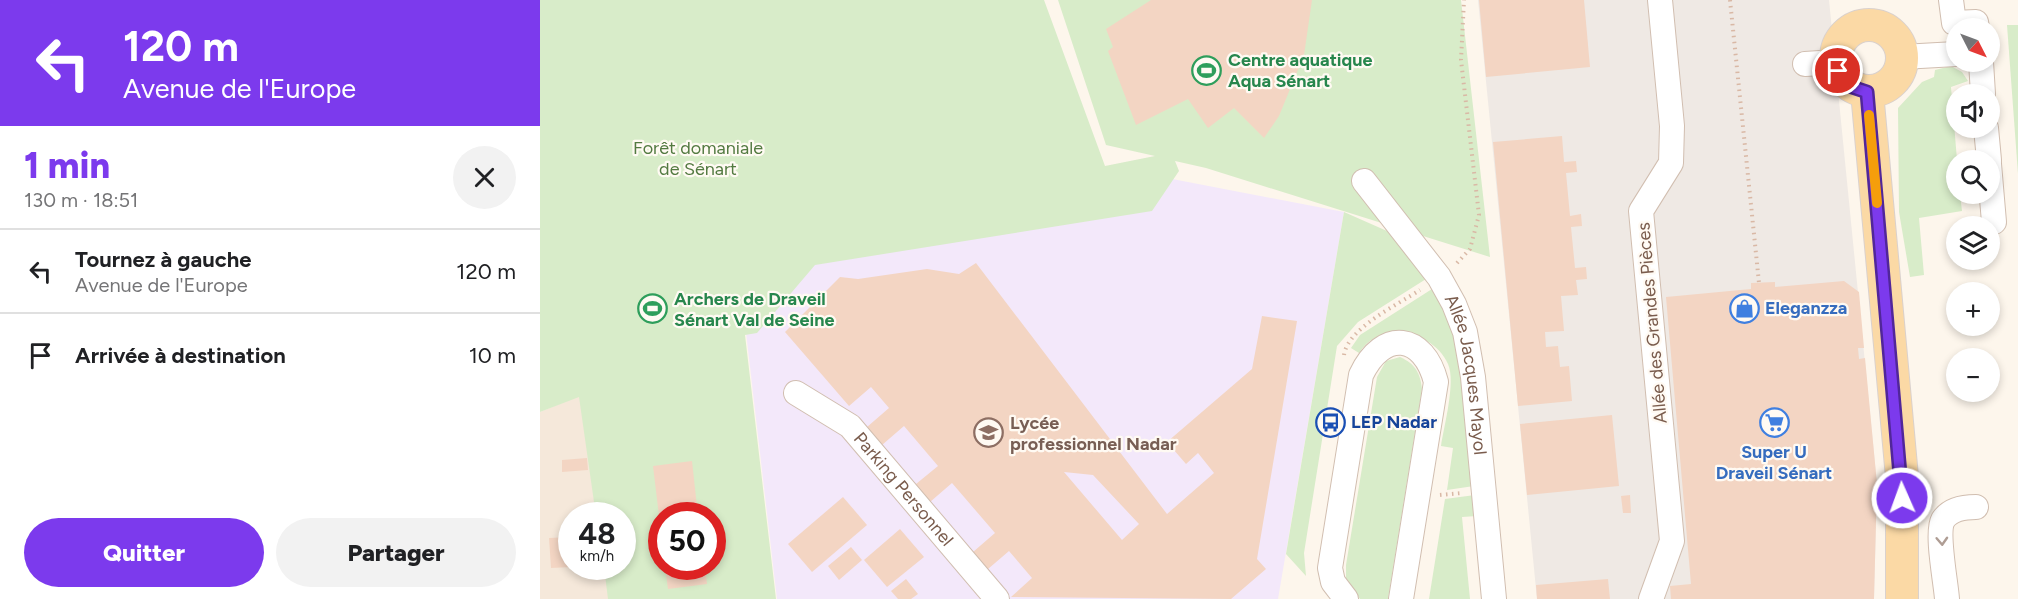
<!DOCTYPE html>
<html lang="fr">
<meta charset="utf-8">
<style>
body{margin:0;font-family:Figtree,sans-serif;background:#f2f2f2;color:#202124;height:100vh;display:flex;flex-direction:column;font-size:22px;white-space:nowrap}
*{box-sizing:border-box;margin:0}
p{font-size:20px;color:#757577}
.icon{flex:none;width:33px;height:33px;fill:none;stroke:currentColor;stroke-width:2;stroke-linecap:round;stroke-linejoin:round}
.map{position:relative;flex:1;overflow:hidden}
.sheet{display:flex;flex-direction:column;background:#fff;width:540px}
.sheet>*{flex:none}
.banner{background:#7c3aed;color:#fff;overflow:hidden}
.needle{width:39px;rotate:132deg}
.tools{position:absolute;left:1406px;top:18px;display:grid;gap:12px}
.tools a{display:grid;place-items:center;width:54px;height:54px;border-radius:50%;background:#fff;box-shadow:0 3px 9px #0003;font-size:30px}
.speed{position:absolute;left:18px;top:502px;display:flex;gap:12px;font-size:30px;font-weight:700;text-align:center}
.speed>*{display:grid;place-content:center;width:78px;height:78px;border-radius:50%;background:#fff;box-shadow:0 3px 9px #0003;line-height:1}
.speed small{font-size:15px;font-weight:400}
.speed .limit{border:9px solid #d22;background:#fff;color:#111}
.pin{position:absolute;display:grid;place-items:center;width:51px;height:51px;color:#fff;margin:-26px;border:3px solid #fff;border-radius:50%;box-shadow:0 2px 6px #0007}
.me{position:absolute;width:66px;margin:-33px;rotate:358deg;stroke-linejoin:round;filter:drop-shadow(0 0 4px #0008)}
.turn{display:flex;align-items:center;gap:21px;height:126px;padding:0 24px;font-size:27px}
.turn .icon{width:78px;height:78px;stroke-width:2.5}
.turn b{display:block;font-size:42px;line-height:51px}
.round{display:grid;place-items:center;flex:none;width:63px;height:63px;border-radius:32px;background:#f2f2f2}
.head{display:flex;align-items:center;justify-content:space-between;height:102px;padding:0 24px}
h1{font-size:36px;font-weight:800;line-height:45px;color:#7c3aed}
.cta{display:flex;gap:12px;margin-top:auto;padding:12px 24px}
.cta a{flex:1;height:69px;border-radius:36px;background:#7c3aed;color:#fff;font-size:24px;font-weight:800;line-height:69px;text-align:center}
.cta a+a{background:#f2f2f2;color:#202124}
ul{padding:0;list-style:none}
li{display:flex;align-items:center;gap:18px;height:84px;padding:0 24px;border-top:2px solid #e0e0e0}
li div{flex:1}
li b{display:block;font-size:22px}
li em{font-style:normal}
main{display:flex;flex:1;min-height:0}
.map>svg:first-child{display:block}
</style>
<main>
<section class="sheet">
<div class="banner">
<div class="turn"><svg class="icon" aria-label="left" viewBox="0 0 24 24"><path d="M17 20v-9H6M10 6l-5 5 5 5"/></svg><div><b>120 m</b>Avenue de l'Europe</div></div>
</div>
<div class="head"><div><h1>1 min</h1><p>130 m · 18:51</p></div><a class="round"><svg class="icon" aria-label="close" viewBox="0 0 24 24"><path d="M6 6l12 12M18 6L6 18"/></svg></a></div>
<ul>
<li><svg class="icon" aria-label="left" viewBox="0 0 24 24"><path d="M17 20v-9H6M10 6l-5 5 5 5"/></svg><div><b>Tournez à gauche</b><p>Avenue de l'Europe</p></div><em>120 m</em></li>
<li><svg class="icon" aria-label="arrive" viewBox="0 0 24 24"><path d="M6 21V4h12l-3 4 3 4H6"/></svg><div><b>Arrivée à destination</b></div><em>10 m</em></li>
</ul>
<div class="cta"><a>Quitter</a><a>Partager</a></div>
</section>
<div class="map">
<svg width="1478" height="599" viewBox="0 0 1478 599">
<rect width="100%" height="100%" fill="#fdf6ec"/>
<path fill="#f5e8da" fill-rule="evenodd" d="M 39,396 L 122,516 L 122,567 L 172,567 L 178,599 L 0,599 L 0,412 ZM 32,516 L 82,516 L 82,567 L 32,567 Z"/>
<polygon fill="#efe9e4" points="938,0 1289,0 1337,484 1334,599 997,599"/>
<polygon fill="#f3e8fa" points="180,108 565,166 804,212 738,599 237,599"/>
<g fill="#d8ecc9" fill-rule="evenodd">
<path d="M 0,0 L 504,0 L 565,166 L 615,156 L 566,145 L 518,0 L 921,0 L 950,257 L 666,168 L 635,161 L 639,171 L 612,211 L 275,265 L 217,333 L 205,335 L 236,599 L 68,599 L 64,567 L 82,567 L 82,516 L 56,516 L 39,397 L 0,412 ZM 122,516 L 172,516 L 172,567 L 122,567 Z"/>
<polygon points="1467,25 1478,25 1478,174"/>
<polygon points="1411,66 1422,72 1428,81 1411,87 1417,160 1416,194 1420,194 1422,211 1379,218 1384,275 1370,277 1359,212 1358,108 1382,82 1394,77 1395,70"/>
<polygon points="804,212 847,231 886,279 818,322 797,346 764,553 766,576 746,554"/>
<path d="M 892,289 L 907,314 L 919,344 L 934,486 L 907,490 L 913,448 L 901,446 C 904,426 916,382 908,364 C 894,331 839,319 819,353 L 811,348 L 820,335 Z"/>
<path d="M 860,357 C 875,364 880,372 882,389 L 848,599 L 820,599 L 806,578 L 806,565 L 837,377 L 846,361 Z"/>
<polygon points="935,495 937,516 922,517 930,599 889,599 905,499"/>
</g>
<g fill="#f3d5c3" fill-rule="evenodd">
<polygon points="611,0 772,0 764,55 739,116 724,138 694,108 668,128 648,99 596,125 568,51 573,47 566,29"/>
<polygon points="939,0 1044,0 1050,67 946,77"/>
<polygon points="1022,136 1024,162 1036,161 1037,172 1026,173 1030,216 1041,214 1042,226 1031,227 1035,268 1046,267 1047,279 1036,280 1038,295 1021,296 1024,331 1005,332 1006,347 1018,346 1020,367 1029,366 1032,401 978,406 953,142"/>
<path d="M 436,263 L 627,514 L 674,473 L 658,453 L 646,464 L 627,442 L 712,369 L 722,316 L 757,321 L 717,559 L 726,569 L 691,599 L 471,597 L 492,578 L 469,551 L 448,569 L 433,552 L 455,533 L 412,483 L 390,502 L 376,484 L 398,466 L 364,426 L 342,445 L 327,427 L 349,408 L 331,387 L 309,406 L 245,332 L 300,277 L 318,279 L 387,269 L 419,274 ZM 524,472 L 553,475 L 599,524 L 582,540 Z"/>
<polygon points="1304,281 1319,292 1324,348 1318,348 1319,359 1325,358 1337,484 1334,599 1131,599 1130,586 1151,584 1126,297 1211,289 1211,283 1235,282 1235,287"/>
<polygon points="1072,415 1079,486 987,495 980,424"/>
<polygon points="47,458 48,470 22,472 22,460"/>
<polygon points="152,461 158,516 122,516 120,524 113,466"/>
<polygon points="1090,495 1091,513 1083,513 1081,496"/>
<polygon points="303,497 327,525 272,572 248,544"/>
<polygon points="360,529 384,557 347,587 324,560"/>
<polygon points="32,537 32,567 11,568 9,538"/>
<polygon points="311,547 322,560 299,580 288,566"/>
<polygon points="125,567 165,567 167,584 128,589"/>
<polygon points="366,579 378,594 371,599 358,599 351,591"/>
<polygon points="1068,579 1070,599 997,599 996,585"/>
</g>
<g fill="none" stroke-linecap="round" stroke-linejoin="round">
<defs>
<g id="minor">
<polyline points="1411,0 1414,23 1436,22 1437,28"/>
<polyline points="1362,57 1416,54"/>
<polyline points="1441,62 1443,94"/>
<polyline points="1265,64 1296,62"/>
<polyline points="1446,128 1449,160"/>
<polyline points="1449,164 1454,222"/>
<path id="s1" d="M 824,181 L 899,277 L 914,304 L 925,332 L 933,377 L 954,599"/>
<path id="s2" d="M 256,393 L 310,426 L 457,599"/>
<path d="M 806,599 L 793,582 L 790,568 L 821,375 C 843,328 884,334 896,382 L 861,599"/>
<polyline points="1111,599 1132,541 1101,211 1131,163 1132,126 1120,0"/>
<path d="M 1407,599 C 1406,583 1396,533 1403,520 C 1410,509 1425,507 1436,507"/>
</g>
<g id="major">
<circle cx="1329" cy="58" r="33"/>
<polyline points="1327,92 1362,477 1362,599"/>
</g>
</defs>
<use href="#minor" stroke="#d1beb0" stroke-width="26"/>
<use href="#major" stroke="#dad1cd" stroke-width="34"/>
<g stroke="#d9b8a5" stroke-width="4" stroke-dasharray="1.5 4.5" stroke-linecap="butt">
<polyline points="1190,0 1219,283"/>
<polyline points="917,263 930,249 939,215 921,60 924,0"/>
<path d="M 804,355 C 808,328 857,305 880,290"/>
<polyline points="900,495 922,493"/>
</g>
<use href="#minor" stroke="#fff" stroke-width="24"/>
<use href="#major" stroke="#fbd9a5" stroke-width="32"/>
</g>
<defs><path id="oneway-chevron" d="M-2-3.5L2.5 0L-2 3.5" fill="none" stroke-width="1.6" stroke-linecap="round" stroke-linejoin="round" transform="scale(1.5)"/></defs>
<use stroke="#af9d94" href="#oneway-chevron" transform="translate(1402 541) rotate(87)"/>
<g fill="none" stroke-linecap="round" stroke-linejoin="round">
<defs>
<polyline id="route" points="1298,71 1309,86 1327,92 1362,498"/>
</defs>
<use href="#route" stroke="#51269a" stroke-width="15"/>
<use href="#route" stroke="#7c3aed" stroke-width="10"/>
<polyline stroke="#f59e0b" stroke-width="10" points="1329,115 1337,203"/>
</g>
<defs>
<symbol id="stadium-ring" viewBox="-11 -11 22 22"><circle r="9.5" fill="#fffaf3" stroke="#2e9e5b" stroke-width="1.5"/><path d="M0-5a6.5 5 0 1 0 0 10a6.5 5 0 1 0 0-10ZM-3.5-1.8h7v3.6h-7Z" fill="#2e9e5b"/></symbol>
<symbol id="shop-ring" viewBox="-11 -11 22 22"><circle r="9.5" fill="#fffaf3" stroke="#3f7fe0" stroke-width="1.5"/><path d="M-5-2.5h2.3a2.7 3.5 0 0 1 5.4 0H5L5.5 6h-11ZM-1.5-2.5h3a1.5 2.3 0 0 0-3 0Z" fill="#3f7fe0"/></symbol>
<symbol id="bus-ring" viewBox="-11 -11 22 22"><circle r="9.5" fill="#fffaf3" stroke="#1a4fb4" stroke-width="1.5"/><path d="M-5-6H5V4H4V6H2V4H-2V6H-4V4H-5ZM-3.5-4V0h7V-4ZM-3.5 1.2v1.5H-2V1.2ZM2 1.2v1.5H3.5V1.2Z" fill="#1a4fb4"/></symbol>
<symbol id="supermarket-ring" viewBox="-11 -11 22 22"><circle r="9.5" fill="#fffaf3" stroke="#3f7fe0" stroke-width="1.5"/><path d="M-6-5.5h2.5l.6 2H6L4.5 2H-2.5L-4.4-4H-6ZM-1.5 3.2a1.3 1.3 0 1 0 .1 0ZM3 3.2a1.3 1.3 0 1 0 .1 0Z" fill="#3f7fe0"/></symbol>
<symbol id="school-ring" viewBox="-11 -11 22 22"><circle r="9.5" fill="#fffaf3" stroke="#8d6e63" stroke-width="1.5"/><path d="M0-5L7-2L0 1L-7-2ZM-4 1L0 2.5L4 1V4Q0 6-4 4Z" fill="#8d6e63"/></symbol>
</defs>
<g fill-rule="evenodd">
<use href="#stadium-ring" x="650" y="54" width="33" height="33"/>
<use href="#shop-ring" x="1188" y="292" width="33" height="33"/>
<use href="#stadium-ring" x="96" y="292" width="33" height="33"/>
<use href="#bus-ring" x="774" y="406" width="33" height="33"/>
<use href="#supermarket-ring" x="1218" y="406" width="33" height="33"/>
<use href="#school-ring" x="432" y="416" width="33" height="33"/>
</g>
<g text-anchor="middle" stroke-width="4.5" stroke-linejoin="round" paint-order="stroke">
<g font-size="18" font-weight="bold" fill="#27864d" stroke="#fffaf3" text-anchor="start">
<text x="688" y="66">Centre aquatique<tspan x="688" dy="21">Aqua Sénart</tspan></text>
<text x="134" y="305">Archers de Draveil<tspan x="134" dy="21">Sénart Val de Seine</tspan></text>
</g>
<g font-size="18" fill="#537a41" stroke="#fffaf3">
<text x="158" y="154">Forêt domaniale<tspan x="158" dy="21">de Sénart</tspan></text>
</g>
<g font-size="18" font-weight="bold" fill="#366cbe" stroke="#fffaf3" text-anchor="start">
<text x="1225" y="314">Eleganzza</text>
<text x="1234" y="458" text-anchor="middle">Super U<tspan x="1234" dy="21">Draveil Sénart</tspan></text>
</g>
<g font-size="18" fill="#7a5c4d" stroke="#fffaf3">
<text transform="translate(1112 323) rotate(-95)" y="6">Allée des Grandes Pièces</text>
<text dy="6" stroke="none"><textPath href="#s1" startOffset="225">Allée Jacques Mayol</textPath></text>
<text dy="6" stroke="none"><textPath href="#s2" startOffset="146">Parking Personnel</textPath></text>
</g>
<g font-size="18" font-weight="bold" fill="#164399" stroke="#fffaf3" text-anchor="start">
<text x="811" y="428">LEP Nadar</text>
</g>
<g font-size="18" font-weight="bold" fill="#785e54" stroke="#fffaf3" text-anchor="start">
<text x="470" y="429">Lycée<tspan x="470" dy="21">professionnel Nadar</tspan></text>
</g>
</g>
</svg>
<div class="tools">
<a><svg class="needle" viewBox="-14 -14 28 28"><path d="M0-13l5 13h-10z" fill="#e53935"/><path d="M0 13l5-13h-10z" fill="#757577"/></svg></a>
<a><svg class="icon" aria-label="sound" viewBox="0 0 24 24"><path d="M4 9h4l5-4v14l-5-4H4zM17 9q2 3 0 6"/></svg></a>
<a><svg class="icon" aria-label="search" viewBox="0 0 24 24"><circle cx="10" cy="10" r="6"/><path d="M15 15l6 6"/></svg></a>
<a><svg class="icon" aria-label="layers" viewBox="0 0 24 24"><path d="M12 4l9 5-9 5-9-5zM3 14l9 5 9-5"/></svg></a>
<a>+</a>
<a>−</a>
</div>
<div class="speed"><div>48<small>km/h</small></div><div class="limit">50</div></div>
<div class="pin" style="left:1298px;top:71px;background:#d93025"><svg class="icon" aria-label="arrive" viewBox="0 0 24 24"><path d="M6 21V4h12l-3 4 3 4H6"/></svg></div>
<svg class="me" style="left:1362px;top:498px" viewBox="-20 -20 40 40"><circle r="17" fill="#7c3aed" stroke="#fff" stroke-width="3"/><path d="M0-11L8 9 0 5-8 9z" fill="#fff"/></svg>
</div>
</main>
